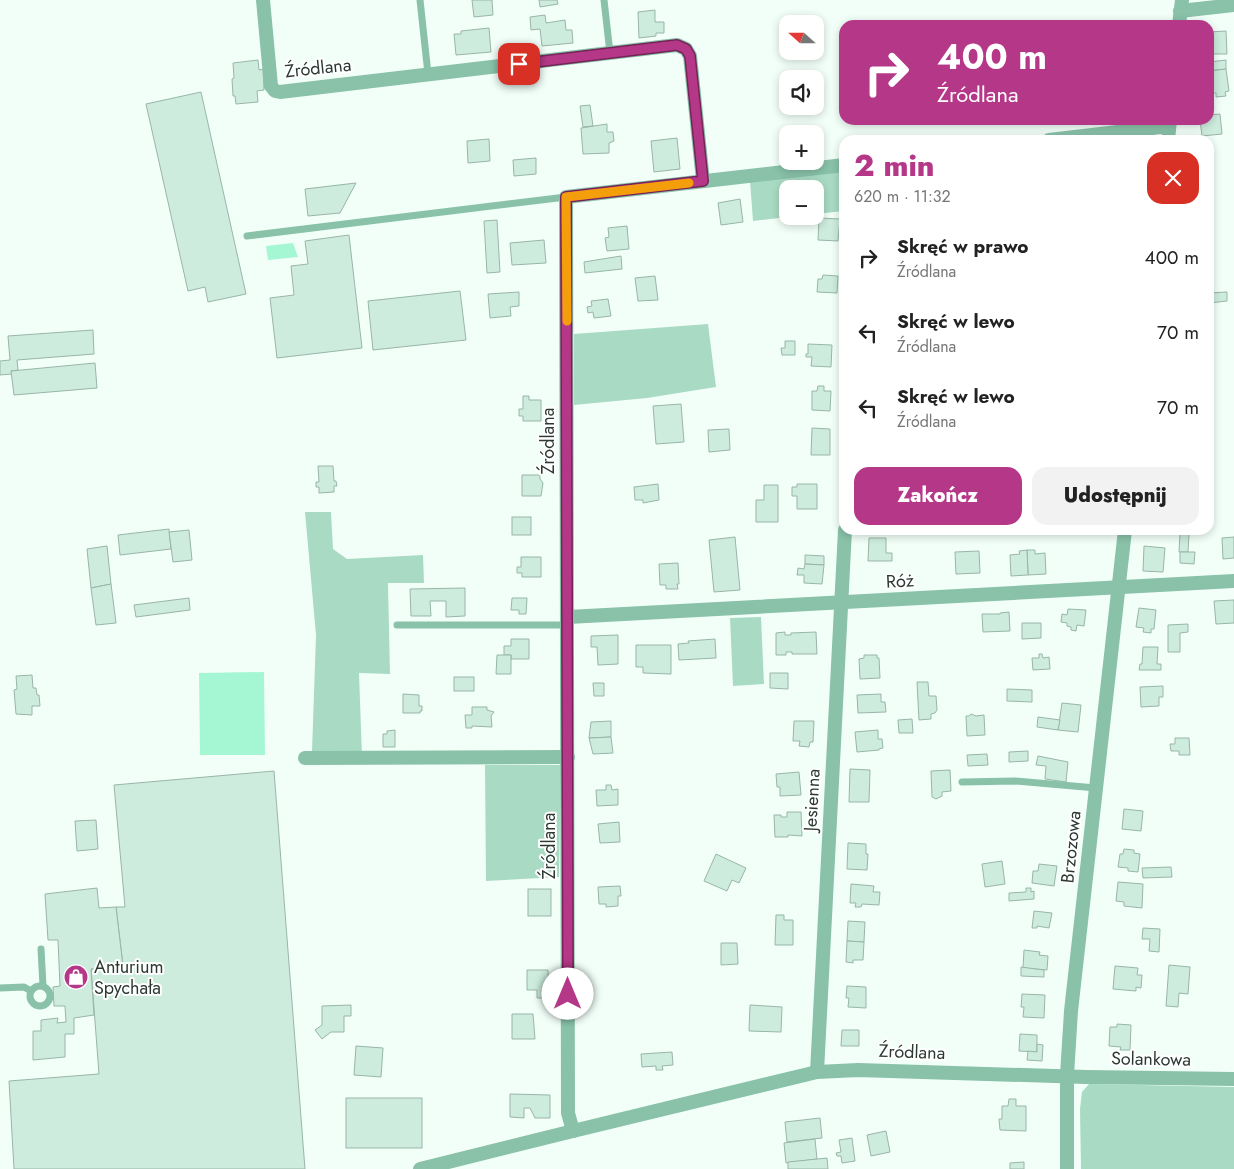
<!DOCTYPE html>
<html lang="pl">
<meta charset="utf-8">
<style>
body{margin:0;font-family:Jost,sans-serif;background:#f2f2f2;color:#222;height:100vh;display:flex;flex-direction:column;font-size:19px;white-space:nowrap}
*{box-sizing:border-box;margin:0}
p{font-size:16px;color:#767676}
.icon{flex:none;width:28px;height:28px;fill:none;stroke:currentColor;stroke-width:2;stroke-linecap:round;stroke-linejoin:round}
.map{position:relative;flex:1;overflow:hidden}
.sheet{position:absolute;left:839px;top:135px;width:375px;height:400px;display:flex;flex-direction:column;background:#fff;border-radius:15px;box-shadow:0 2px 8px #0003}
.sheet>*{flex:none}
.hud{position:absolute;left:839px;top:20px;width:375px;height:105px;border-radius:15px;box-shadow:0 2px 8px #0003;background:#b53888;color:#fff;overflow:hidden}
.needle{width:32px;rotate:291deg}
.tools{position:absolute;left:779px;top:15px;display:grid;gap:10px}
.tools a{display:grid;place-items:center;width:45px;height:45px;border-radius:10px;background:#fff;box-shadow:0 2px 8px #0003;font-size:25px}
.pin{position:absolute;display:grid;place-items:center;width:42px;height:42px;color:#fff;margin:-21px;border-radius:10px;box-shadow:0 2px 8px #0006}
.me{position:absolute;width:55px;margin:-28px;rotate:0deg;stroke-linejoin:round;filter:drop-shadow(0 0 4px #0008)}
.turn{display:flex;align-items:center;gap:18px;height:105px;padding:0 15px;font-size:22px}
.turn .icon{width:65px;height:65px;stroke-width:2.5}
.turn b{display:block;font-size:35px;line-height:42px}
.round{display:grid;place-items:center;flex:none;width:52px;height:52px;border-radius:15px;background:#f2f2f2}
.head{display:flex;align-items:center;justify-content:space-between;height:85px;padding:0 15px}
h1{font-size:30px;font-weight:800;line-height:38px;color:#b53888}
.action{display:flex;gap:10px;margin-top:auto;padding:10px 15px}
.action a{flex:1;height:58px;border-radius:15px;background:#b53888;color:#fff;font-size:20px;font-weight:800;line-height:58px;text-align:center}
.action a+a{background:#f2f2f2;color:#222}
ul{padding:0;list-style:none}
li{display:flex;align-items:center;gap:15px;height:75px;padding:0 15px}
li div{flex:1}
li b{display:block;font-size:19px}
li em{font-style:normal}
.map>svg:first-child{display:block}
</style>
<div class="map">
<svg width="1234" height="1169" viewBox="0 0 1234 1169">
<rect width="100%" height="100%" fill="#f2fff9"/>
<g fill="#a9dbc4">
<polygon points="844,171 844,211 815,214 815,189 788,189 788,216 796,216 753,221 750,181"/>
<polygon points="708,324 716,387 647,398 574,405 574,334"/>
<polygon points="305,512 331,512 333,549 347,559 423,555 424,583 388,583 390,674 359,673 362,756 312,751 316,635"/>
<polygon points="761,617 764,684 733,686 730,618"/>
<polygon points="485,765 561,765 559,877 486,881"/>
<polygon points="1089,1084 1234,1087 1234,1169 1081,1169 1080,1109 1082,1092"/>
</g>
<g fill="#a5f7d3">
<polygon points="293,243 298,257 268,260 266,246"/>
<polygon points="264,672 265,755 200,755 199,673"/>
</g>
<g fill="#cdecdd" stroke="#98b6a8">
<polygon points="472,0 492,0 493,15 474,17"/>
<polygon points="539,0 557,0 558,4 540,7"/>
<polygon points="655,10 655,22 664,22 664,33 656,33 656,36 639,38 638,12"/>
<polygon points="545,15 546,23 565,20 566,30 572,30 573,43 542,46 540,29 531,30 530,17"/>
<polygon points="489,28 491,52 456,55 454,34 461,34 461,31"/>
<polygon points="1226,31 1227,54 1209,54 1209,32"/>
<polygon points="258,60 259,70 263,69 264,90 257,91 258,102 236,104 235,96 233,96 232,79 234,78 233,63"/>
<polygon points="1226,60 1226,69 1209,71 1209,62"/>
<polygon points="1226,69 1229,91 1225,92 1226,96 1216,97 1216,93 1209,93 1209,71"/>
<polygon points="201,92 246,294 208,302 205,287 188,291 146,104"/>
<polygon points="590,105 593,126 583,127 580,106"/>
<polygon points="1220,114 1222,134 1202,136 1200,120 1209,120 1209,115"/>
<polygon points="607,124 607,132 613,132 614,141 609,143 609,153 583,154 581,128"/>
<polygon points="677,138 680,169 654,172 651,141"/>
<polygon points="489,139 490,161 468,163 467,141"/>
<polygon points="536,158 536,174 514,176 513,160"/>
<polygon points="356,183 340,213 308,216 305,189"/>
<polygon points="740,199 743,222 721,225 718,203"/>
<polygon points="819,218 840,219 838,241 818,240"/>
<polygon points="497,220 500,272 487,273 484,221"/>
<polygon points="627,226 629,249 607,251 605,238 609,237 608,228"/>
<polygon points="349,235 362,348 277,358 270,298 294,295 291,266 308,264 305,241"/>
<polygon points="544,240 546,263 512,265 510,243"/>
<polygon points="621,256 622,269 585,273 584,262"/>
<polygon points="823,275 838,276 837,293 817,292 818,279 822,279"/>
<polygon points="655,276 658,300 638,301 635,278"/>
<polygon points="460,291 466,340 373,350 368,301"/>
<polygon points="519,292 519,306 510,307 511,316 490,318 488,294"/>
<polygon points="1227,292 1227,301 1209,303 1209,293"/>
<polygon points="608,299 611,316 594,318 593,312 588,313 587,307 592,306 591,301"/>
<polygon points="93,330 94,354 17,360 18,370 11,371 12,374 0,375 0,361 10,360 8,336"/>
<polygon points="785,341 795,341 795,355 782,355 781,348 785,348"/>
<polygon points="808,344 832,345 831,367 811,366 812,357 806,357 806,354 808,354"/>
<polygon points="95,363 97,388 14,395 11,371"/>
<polygon points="818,386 824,386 824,391 831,391 830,411 812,410 812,391 817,391"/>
<polygon points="523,396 529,396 529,400 541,400 541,421 523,421 523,416 519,416 519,409 523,409"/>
<polygon points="681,404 684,442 656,444 653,406"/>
<polygon points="812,428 830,429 830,455 811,455"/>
<polygon points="729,429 730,450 709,452 708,430"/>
<polygon points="318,466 333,466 334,481 336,481 337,486 334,486 334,492 319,493 319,487 316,487 316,482 319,482"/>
<polygon points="522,475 540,475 540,479 543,483 541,496 522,496"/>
<polygon points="658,484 659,500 643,503 643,500 635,500 634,487"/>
<polygon points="797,484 817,484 817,509 797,509 797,496 792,496 792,487 797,487"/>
<polygon points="764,485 778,485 778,522 756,522 756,500 764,500"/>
<rect x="512" y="517" width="19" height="18"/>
<polygon points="169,529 171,549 120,555 118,535"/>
<polygon points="189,530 192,560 173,562 169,532"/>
<rect x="1053" y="530" width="24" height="4"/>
<polygon points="1180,534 1189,534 1188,552 1179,552"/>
<polygon points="735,537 740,590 714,592 709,540"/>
<polygon points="1234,537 1234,558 1223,559 1222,538"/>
<polygon points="869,538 886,538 886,553 892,553 892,561 868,561"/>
<polygon points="107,546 111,584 91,588 87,549"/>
<polygon points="1144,546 1165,548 1163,572 1143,571"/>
<polygon points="1027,550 1035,550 1035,554 1045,553 1046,574 1028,575"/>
<polygon points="1027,550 1028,575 1011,576 1010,555 1020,554 1019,551"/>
<polygon points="979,551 980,573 956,574 955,552"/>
<polygon points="1180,552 1195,552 1194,564 1180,563"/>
<polygon points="805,555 824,556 824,565 805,564"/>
<polygon points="521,557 541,557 541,577 522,577 522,573 517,573 517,567 521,567"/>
<polygon points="678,563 679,584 677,584 678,589 666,589 666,585 660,585 659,564"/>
<polygon points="805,564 824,565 822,584 804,583 804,575 797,575 798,568 804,569"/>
<polygon points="111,584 116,623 96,625 91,588"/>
<polygon points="465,588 465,616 446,617 446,601 430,601 431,616 411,616 410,589"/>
<polygon points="189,598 190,610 136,617 134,605"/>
<polygon points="512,598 527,598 526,614 519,614 519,610 511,610"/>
<polygon points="1234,600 1234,623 1216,624 1214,601"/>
<polygon points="1139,608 1156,610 1154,629 1151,629 1151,633 1143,632 1144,628 1136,627"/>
<polygon points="1068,609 1086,610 1084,626 1077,625 1076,631 1071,630 1071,627 1067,626 1067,623 1061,622 1062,614 1067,615"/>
<polygon points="1009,612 1010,631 983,632 982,614 1000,614 1000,613"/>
<polygon points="1022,623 1041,623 1041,638 1022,639"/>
<polygon points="1188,624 1188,632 1180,633 1180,652 1168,652 1168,625"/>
<polygon points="785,632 785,635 791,635 791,633 816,632 817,654 792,654 792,652 786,652 786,655 776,655 776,633"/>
<polygon points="618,635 618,664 598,665 597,647 591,647 591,636"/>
<polygon points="511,639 529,639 529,659 511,659 511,655 504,655 504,646 511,646"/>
<polygon points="715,639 716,658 679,660 678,644 689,643 688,641"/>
<polygon points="636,645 671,645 671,674 643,673 643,667 636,667"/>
<polygon points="1143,647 1158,647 1157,664 1161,664 1161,670 1139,670 1140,664 1142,664"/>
<polygon points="1039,654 1042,654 1043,658 1049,657 1050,669 1033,670 1032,658 1039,658"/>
<polygon points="497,655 511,655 511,674 496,674"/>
<polygon points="864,655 877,655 877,658 879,658 880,678 860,679 859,659 864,658"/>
<polygon points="770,673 788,673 788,689 770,688"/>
<polygon points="32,675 33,688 36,688 37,695 39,695 40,706 32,706 32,715 16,714 14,690 17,689 16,676"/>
<rect x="454" y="677" width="20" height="14"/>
<polygon points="917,682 928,682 929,696 936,696 937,710 935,713 931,714 931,719 919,720"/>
<polygon points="593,683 604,683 604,696 594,696"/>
<polygon points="1163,686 1163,697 1159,697 1159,706 1141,707 1140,687"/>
<polygon points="1007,689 1032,690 1032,702 1007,701"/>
<polygon points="403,694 419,695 419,706 422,706 422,711 420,711 420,713 403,713"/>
<polygon points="881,694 881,702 885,702 886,712 858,713 857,695"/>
<polygon points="1062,703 1081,705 1078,732 1058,730"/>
<polygon points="472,707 487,707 487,710 494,712 491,716 492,727 472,726 472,728 466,728 465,715 472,715"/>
<polygon points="971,714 976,716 984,715 985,735 967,736 966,716 969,716"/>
<polygon points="1038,717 1060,720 1058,730 1037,727"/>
<polygon points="912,719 913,733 899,733 898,720"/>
<polygon points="611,721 611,737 589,738 591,722"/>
<polygon points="794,721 814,721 813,742 810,742 809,747 799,746 800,741 793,741"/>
<polygon points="395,730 395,747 383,747 383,734 387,734 387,731"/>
<polygon points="878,730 878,739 882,739 883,748 879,749 879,750 857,752 855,732"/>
<polygon points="611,737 613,753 593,754 589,738"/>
<polygon points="1175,738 1189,738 1190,755 1179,755 1179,751 1171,751 1170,744 1175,744"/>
<polygon points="1028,751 1028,761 1009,762 1009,752"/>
<polygon points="987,754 988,765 968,766 967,755"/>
<polygon points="1038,756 1068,762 1066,782 1045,779 1046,766 1036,765"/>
<polygon points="850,769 870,770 869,802 849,802"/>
<polygon points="950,770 951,791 942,792 942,796 936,799 932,797 931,771"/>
<polygon points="274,771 305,1169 14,1169 9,1081 99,1074 91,969 123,966 116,907 125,907 114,785"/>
<polygon points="799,772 801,795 780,796 780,787 777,787 776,774"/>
<polygon points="606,785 611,785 612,790 618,789 618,805 597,806 596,790 606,790"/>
<polygon points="1124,809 1143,811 1141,831 1122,829"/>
<polygon points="787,812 801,812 802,836 788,835 788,837 775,837 774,815 781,815 781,817 787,817"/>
<polygon points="96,820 98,849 77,851 75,821"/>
<polygon points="619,822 620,842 600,843 598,824"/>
<polygon points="848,843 866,844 866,854 868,854 867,870 847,869"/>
<polygon points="1124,849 1134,850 1134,853 1140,854 1138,872 1128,871 1128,868 1118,867 1120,854 1123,854"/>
<polygon points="716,854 746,868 739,883 732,880 727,891 704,881"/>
<polygon points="1002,861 1005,884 985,887 982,864"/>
<polygon points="1039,864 1057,866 1054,886 1032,883 1033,871 1038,871"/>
<polygon points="1171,867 1172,877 1143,878 1142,868"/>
<polygon points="1118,882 1143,884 1142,908 1124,906 1124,902 1116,901"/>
<polygon points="851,884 874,886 873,892 880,892 879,905 862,904 861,907 855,907 856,903 850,903"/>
<polygon points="620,886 621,896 618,896 618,906 606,907 606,904 599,904 598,887"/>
<polygon points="97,888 99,908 116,907 123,966 91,969 94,1015 74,1018 74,1034 65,1034 65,1057 33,1060 33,1031 41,1031 41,1020 58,1018 57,1023 66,1022 65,1006 54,1006 53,987 60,986 58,940 48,940 45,894"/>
<polygon points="1026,888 1031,888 1031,892 1034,891 1034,899 1009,901 1009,893 1026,892"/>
<rect x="528" y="889" width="23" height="27"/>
<polygon points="1034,911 1052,913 1049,928 1037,926 1037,928 1032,928"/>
<polygon points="776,915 784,915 784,920 793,920 793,945 775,945"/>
<polygon points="848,921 865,922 864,942 847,941"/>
<polygon points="1143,928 1160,929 1159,952 1149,951 1150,939 1142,939"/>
<polygon points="847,941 864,942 863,960 853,960 853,963 846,962"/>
<polygon points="721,943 737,943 738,964 721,965"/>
<polygon points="1024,950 1040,952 1039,955 1048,956 1047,970 1023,968"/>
<polygon points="1169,965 1190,967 1188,994 1179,993 1178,1007 1166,1006"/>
<polygon points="1115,966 1138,968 1137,975 1142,975 1141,988 1136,987 1136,991 1113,989"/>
<polygon points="1021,967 1044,970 1044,977 1021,976"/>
<polygon points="527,970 548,970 549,998 537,998 537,990 527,990"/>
<polygon points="847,986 866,987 866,1008 848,1007 849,998 846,998"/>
<polygon points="1022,994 1045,995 1044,1018 1023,1017 1024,1007 1021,1007"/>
<polygon points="351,1005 351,1016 344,1016 344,1032 331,1032 322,1039 315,1030 322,1025 322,1006"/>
<polygon points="750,1005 782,1007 781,1032 749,1031"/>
<polygon points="512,1014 533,1014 535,1039 512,1039"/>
<polygon points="1117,1024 1131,1025 1130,1050 1120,1050 1121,1047 1109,1046 1110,1027 1117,1027"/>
<polygon points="842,1030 859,1030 859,1046 841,1046"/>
<polygon points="1020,1034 1037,1035 1037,1052 1019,1051"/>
<polygon points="1037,1044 1043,1045 1042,1061 1027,1060 1028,1051 1037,1052"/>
<polygon points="356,1046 383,1048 381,1077 354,1075"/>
<polygon points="672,1052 673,1065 662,1066 663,1070 656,1070 656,1066 642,1067 641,1054"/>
<polygon points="510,1094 550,1095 550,1118 535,1118 530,1108 524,1108 524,1118 510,1117"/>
<rect x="346" y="1098" width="76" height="50"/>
<polygon points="1009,1099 1016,1099 1016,1106 1026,1106 1026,1131 1000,1130 999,1119 1002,1119 1002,1106 1008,1106"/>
<polygon points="820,1118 822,1138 787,1142 785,1122"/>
<polygon points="886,1131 890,1152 871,1156 867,1135"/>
<polygon points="852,1138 855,1161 842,1163 841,1156 837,1156 836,1153 841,1152 839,1140"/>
<polygon points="815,1139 817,1159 786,1163 784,1143"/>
<polygon points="827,1158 828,1169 788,1169 788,1162"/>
<polygon points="1024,1162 1024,1169 1010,1169 1010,1163"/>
</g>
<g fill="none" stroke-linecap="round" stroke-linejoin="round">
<g stroke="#89c2a9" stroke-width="7">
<polyline points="420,0 428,74"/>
<polyline points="604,0 610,53"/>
<polyline points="247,236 566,197"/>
<polyline points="397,625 568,625"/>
<polyline points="962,782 1015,781 1096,788"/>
<polyline points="41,949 43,986"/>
<circle cx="40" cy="996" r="10"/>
<polyline points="0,988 24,987 31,991"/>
</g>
<g stroke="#89c2a9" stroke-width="14">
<polyline points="263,0 271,86 275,91 280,92 677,45 686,49 690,56 703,181"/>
<polyline points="1180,11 1234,5"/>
<polyline points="1049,140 1169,126"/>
<polyline points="844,165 566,197 568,1113 573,1131 817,1072 858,1070 1086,1077 1234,1079"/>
<polyline points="568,617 1234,581"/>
<polyline points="305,758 568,757"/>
<polyline points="817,1072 845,530"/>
<polyline points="420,1169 573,1131"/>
</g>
<g stroke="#89c2a9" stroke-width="14">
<polyline points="1179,25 1182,0"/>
<polyline points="1168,140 1170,120"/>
<polyline points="1067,1169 1067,1075 1071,1011 1125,530"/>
</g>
</g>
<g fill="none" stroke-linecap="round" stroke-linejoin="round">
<defs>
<polyline id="route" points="519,64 677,45 686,49 690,56 703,181 566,197 568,994"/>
</defs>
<use href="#route" stroke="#762458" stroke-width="12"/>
<use href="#route" stroke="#b53888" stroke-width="9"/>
<polyline stroke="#f59e0b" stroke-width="9" points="567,321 566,197 689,183"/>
</g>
<defs>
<symbol id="shop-disc" viewBox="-11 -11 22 22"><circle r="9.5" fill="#b53888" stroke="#fff"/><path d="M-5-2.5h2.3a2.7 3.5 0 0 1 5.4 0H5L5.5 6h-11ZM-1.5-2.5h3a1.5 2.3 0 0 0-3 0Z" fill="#fff"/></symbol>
</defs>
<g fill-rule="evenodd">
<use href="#shop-disc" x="62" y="963" width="28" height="28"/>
</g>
<g text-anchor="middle" stroke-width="4" stroke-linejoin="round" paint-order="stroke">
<g font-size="18" fill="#2c3933" stroke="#fff">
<text transform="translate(318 68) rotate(-6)" y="6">Źródlana</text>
<text transform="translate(548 441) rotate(-90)" y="6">Źródlana</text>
<text transform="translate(900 581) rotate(-3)" y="6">Róż</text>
<text transform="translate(812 800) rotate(-87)" y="6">Jesienna</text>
<text transform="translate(549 846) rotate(-90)" y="6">Źródlana</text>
<text transform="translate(1071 847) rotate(-84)" y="6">Brzozowa</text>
<text transform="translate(912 1052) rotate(2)" y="6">Źródlana</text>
<text transform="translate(1151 1059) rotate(1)" y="6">Solankowa</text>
</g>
<g font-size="18" fill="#2c3933" stroke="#fff" text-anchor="start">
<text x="94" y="973">Anturium<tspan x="94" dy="21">Spychała</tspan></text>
</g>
</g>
</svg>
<div class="tools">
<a><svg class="needle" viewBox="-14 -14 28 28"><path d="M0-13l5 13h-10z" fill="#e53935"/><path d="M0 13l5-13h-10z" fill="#767676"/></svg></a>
<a><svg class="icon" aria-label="sound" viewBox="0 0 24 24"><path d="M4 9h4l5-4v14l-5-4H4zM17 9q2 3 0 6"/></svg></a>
<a>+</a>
<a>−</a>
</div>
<div class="pin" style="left:519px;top:64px;background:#d93025"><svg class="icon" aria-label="arrive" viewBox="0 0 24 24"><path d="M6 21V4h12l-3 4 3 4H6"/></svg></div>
<svg class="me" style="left:568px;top:994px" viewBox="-20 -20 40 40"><circle r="19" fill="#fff"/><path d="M0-13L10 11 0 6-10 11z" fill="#b53888"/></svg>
<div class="hud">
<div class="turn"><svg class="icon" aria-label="right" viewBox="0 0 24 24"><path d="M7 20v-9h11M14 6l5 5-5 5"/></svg><div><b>400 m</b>Źródlana</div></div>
</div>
<section class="sheet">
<div class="head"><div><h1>2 min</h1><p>620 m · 11:32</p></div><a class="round" style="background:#d93025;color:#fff"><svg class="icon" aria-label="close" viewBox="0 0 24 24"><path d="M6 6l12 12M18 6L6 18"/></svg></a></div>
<ul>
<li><svg class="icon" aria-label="right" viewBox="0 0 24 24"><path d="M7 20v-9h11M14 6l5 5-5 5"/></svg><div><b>Skręć w prawo</b><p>Źródlana</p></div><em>400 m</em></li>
<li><svg class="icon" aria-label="left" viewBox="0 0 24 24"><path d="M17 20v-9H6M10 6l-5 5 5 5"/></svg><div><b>Skręć w lewo</b><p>Źródlana</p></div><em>70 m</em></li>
<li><svg class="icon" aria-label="left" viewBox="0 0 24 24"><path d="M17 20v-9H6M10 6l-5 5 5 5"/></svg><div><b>Skręć w lewo</b><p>Źródlana</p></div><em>70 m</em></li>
</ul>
<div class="action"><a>Zakończ</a><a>Udostępnij</a></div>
</section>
</div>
